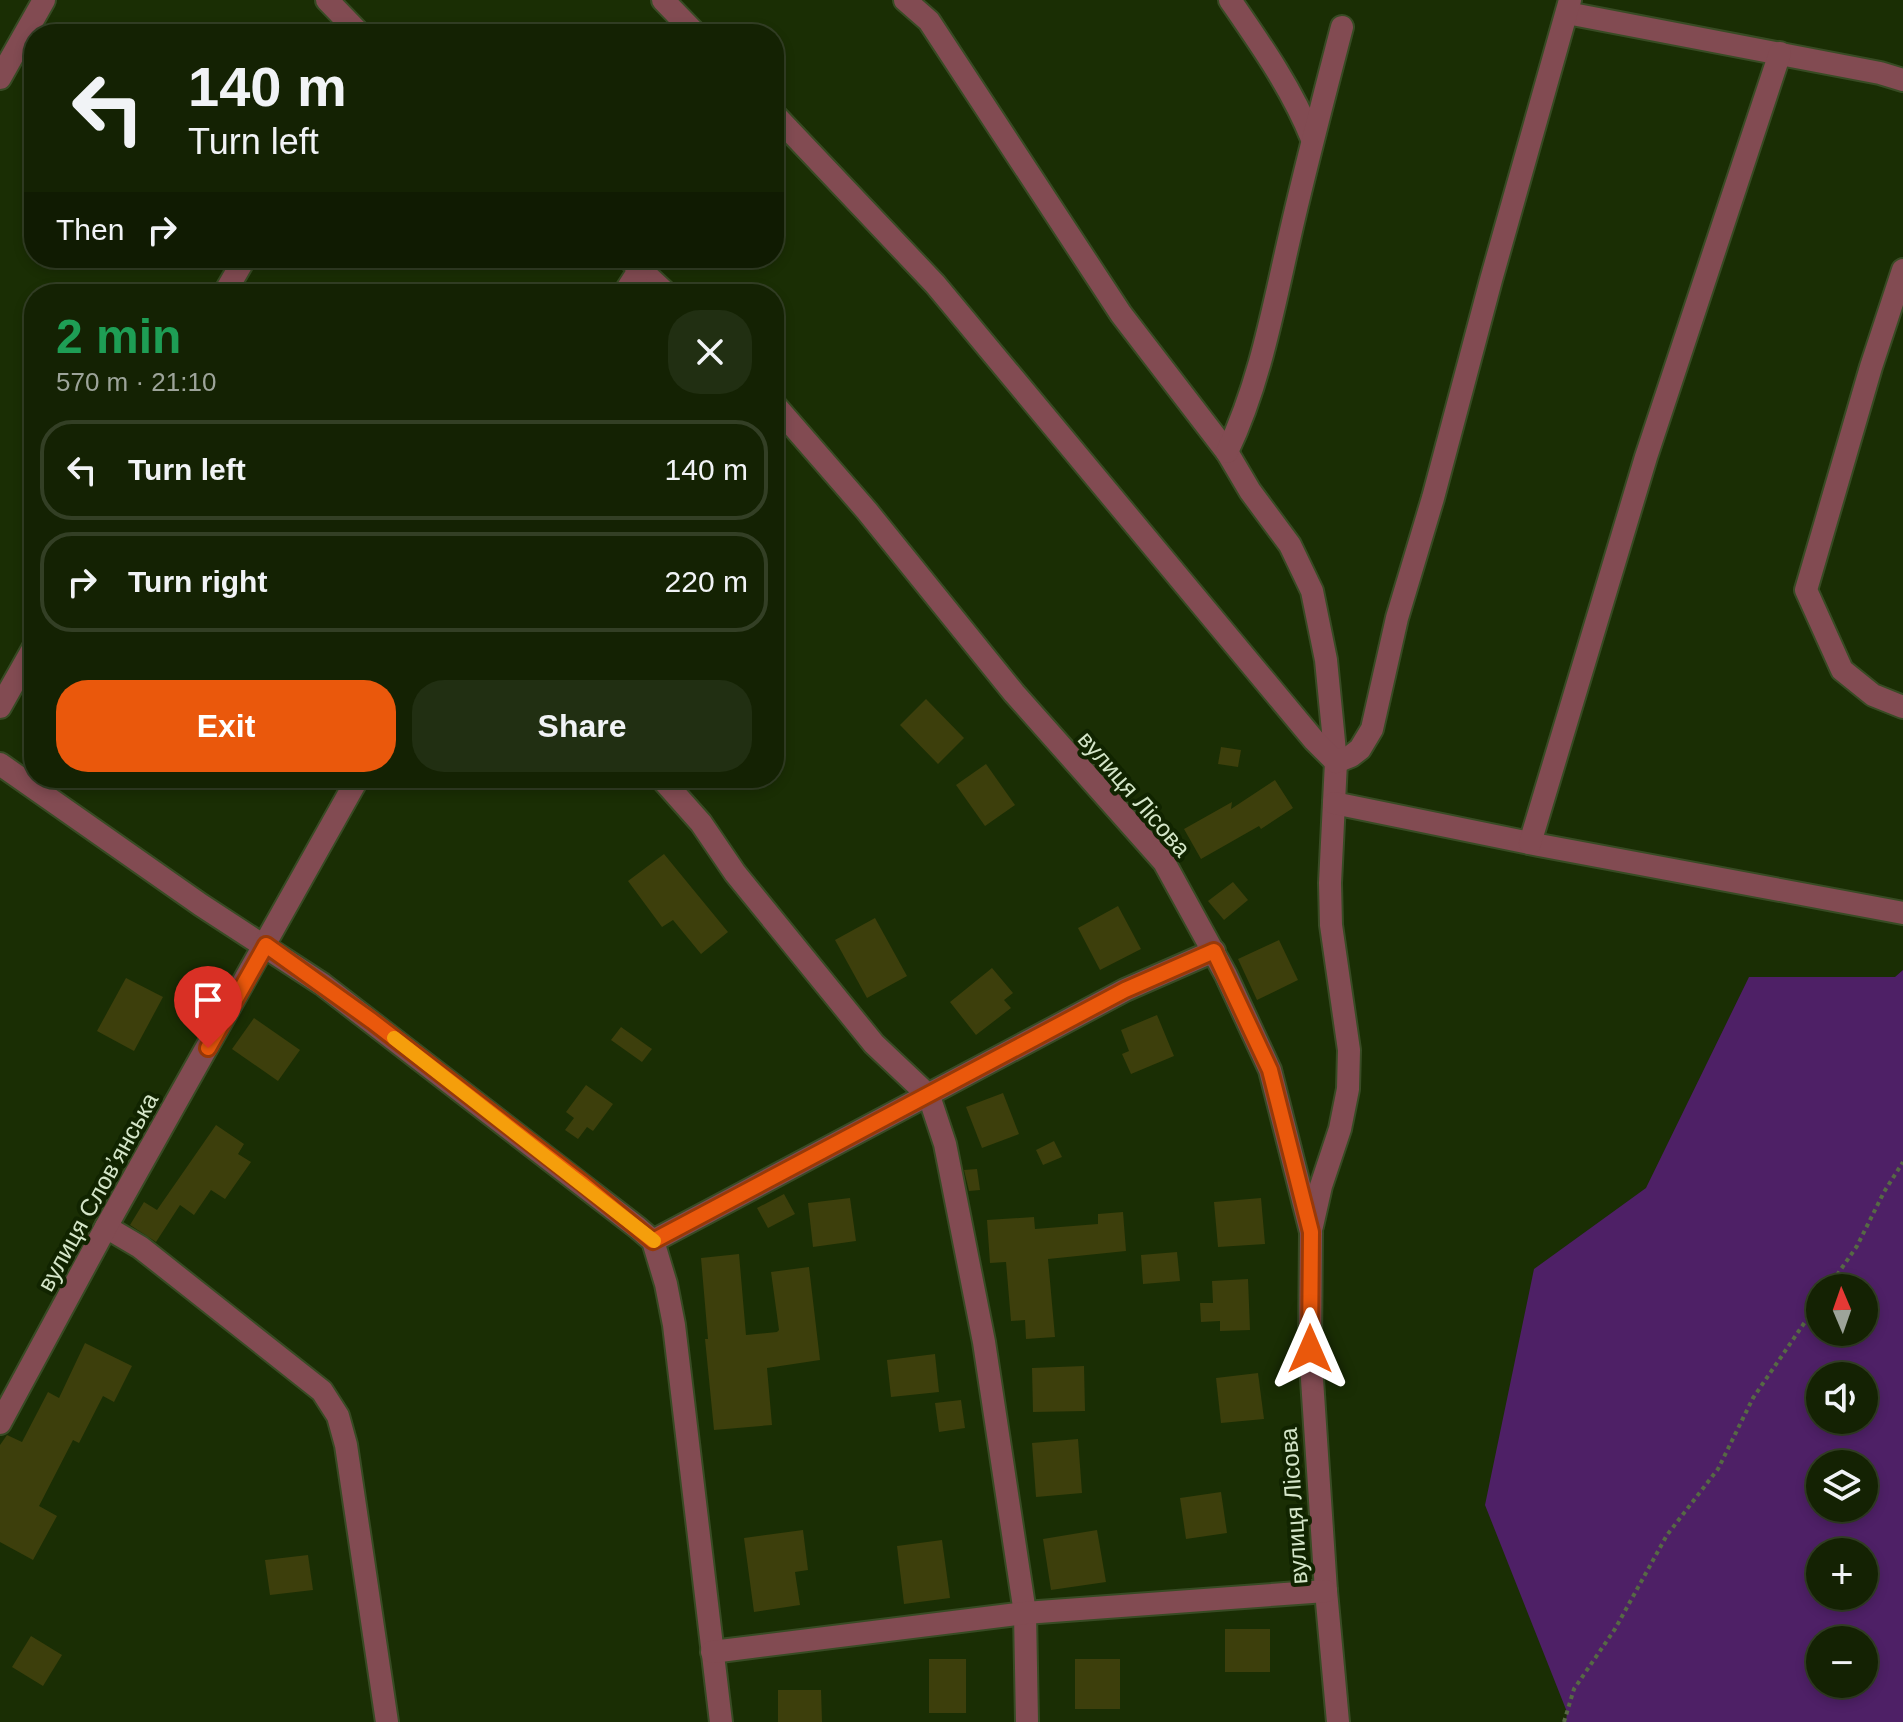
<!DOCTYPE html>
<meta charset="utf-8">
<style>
body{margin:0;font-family:Helvetica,sans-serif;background:#212f12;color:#f1f3f6;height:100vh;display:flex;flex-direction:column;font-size:30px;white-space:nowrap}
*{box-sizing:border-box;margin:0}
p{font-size:26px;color:#9da49a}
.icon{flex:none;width:44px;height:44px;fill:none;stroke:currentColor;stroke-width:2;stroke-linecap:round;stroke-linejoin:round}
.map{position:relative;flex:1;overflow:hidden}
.panel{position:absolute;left:24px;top:284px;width:760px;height:504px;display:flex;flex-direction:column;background:#142203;border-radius:32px;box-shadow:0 4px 12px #0003,0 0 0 2px #333f25}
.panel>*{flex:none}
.guide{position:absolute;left:24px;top:24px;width:760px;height:244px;border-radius:32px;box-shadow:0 4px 12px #0003,0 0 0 2px #333f25;background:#142203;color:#f1f3f6;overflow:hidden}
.needle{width:52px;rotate:358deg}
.fabs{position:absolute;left:1806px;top:1274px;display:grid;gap:16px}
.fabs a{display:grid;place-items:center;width:72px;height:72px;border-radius:50%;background:#142203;box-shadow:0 4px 12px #0003,0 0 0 2px #333f25;font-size:40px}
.pin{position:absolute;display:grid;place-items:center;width:68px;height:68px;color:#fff;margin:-82px -34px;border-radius:50% 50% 50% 0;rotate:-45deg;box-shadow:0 0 8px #0007}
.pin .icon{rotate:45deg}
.me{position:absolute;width:88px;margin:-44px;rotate:0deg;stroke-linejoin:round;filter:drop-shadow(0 0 6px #0008)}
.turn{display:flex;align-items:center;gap:28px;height:168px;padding:0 32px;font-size:36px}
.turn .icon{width:104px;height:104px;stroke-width:2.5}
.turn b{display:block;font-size:56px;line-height:68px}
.then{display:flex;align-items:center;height:76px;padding:0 32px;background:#0003;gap:16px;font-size:30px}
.round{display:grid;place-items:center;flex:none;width:84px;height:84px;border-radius:32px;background:#212f12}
.overview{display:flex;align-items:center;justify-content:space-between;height:136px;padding:0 32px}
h1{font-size:48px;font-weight:700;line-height:60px;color:#1e9e55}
.primary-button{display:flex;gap:16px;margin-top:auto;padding:16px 32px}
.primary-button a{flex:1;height:92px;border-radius:32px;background:#ea580c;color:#fff;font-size:32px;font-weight:700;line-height:92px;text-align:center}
.primary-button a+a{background:#212f12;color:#f1f3f6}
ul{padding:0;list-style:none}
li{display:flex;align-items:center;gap:24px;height:100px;margin:0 16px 12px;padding:0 16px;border:4px solid #333f25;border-radius:32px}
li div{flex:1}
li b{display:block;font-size:30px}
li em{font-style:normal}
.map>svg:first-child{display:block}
</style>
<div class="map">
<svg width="1903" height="1722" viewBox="0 0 1903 1722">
<rect width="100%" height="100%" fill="#1a2e04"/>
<path fill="#4e2066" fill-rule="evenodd" d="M 1903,970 L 1903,1722 L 1566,1722 L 1567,1712 L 1485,1505 L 1534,1269 L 1646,1188 L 1749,977 L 1895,977 ZM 1820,1288 L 1864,1288 L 1864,1332 L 1820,1332 ZM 1820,1376 L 1864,1376 L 1864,1420 L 1820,1420 ZM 1820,1464 L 1864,1464 L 1864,1508 L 1820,1508 ZM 1820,1552 L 1864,1552 L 1864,1596 L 1820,1596 ZM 1820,1640 L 1864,1640 L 1864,1684 L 1820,1684 Z"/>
<g fill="#3d3f0c">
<polygon points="926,699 964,738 938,764 900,725"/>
<polygon points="1221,747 1241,750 1238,767 1218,764"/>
<polygon points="986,764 1015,805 985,826 956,785"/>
<polygon points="1275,780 1293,808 1261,829 1259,826 1201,859 1184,829 1232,802 1231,809"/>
<polygon points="664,854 728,932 701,954 673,920 662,927 628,881"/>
<polygon points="1233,882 1248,900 1224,920 1208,901"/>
<polygon points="1118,906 1141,949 1100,970 1078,928"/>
<polygon points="875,918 907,976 867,998 835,940"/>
<polygon points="1279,940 1298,980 1257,1000 1238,959"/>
<polygon points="992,968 1013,993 1004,1000 1011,1008 976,1035 950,1002"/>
<polygon points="126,978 163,997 134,1051 97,1031"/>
<polygon points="1157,1015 1174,1056 1131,1074 1122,1054 1129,1051 1121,1030"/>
<polygon points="254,1018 300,1050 278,1081 232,1049"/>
<polygon points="621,1027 652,1049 642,1062 611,1040"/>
<polygon points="586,1085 613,1104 593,1131 587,1127 578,1139 565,1130 574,1118 566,1112"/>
<polygon points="1003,1093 1019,1134 982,1148 966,1107"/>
<polygon points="216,1125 244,1144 238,1154 251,1162 225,1199 211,1190 194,1215 180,1205 156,1242 130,1225 144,1202 157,1210"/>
<polygon points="1054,1141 1062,1157 1043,1165 1036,1150"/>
<polygon points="977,1169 980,1190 969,1191 964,1170"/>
<polygon points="784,1194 795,1214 768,1228 757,1208"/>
<polygon points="850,1198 856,1241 813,1247 808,1203"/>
<polygon points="1261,1198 1265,1244 1218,1247 1214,1202"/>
<polygon points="1123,1212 1126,1251 1048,1259 1055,1337 1026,1339 1025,1320 1011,1321 1006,1262 990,1263 987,1220 1034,1217 1035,1229 1098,1224 1098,1214"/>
<polygon points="1177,1252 1180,1281 1143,1284 1141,1255"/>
<polygon points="739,1254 746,1335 777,1332 779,1330 771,1272 809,1267 820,1360 767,1368 772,1425 714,1430 705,1339 708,1339 701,1258"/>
<polygon points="1248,1279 1250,1330 1220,1331 1220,1321 1201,1322 1200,1303 1213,1303 1212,1281"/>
<polygon points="85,1343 132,1366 114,1402 103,1396 79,1443 73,1440 39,1506 57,1516 33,1560 0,1542 0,1445 7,1435 22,1442 48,1392 59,1398"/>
<polygon points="935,1354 939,1392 891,1397 887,1360"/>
<polygon points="1084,1366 1085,1411 1033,1412 1032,1368"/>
<polygon points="1258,1373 1264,1419 1221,1423 1216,1378"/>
<polygon points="961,1400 965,1428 939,1432 935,1403"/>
<polygon points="1078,1439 1082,1493 1036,1497 1032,1443"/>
<polygon points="1221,1492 1227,1533 1186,1539 1180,1498"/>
<polygon points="803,1530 808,1570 795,1572 800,1605 754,1612 744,1538"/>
<polygon points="1097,1530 1106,1582 1051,1590 1043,1539"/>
<polygon points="942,1540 950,1598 904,1604 897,1546"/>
<polygon points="308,1555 313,1590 270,1595 265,1560"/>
<rect x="1225" y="1629" width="45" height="43"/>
<polygon points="31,1636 62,1655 43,1686 12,1667"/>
<rect x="929" y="1659" width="37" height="54"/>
<rect x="1075" y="1659" width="45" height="50"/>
<polygon points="778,1690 821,1690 822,1722 778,1722"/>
</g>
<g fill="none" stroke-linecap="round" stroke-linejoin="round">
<defs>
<g id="minor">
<polyline points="327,0 360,34"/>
<polyline points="663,0 696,34"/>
<polyline points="905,0 929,21 1121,314 1227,452 1250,491 1290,545 1312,591 1326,660 1336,762 1330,883 1331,925 1349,1050 1348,1089 1340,1129 1321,1186 1312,1226"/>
<path d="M 1230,0 C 1261,45 1292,89 1312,139"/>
<polyline points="1567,13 1880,73 1903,80"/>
<polyline points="0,78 44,0"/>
<polyline points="774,114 935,284 1314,740 1336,762 1351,756 1360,749 1372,729 1397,618 1433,498 1491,280 1570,0"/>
<polyline points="628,258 667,294"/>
<polyline points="1903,270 1871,367 1806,590 1842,670 1873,695 1903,707"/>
<polyline points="224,294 245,258"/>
<polyline points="624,294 640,269"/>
<polyline points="774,404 867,511 1014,693 1164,862 1226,975 1270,1070 1311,1232 1310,1349 1326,1591 1338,1722"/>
<path d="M 1227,452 C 1260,383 1273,309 1290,235 C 1306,165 1324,96 1342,27"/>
<polyline points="0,707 34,647"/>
<polyline points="0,764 201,905 322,984 638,1228 653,1241 666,1284 674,1325 721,1722"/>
<polyline points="661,778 701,823 735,873 874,1044 929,1096 945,1144 984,1342 1025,1613 1027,1722"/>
<polyline points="1334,803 1539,845 1903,913"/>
<polyline points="1530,843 1646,457 1780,53"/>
<polyline points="106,1227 140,1247 322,1391 338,1416 346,1445 387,1722"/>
<polyline points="653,1241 1125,990 1214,951"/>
<polyline points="0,1423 106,1227 358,778"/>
<polyline points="712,1652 1025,1613 1326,1591"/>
</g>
</defs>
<use href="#minor" stroke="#384b24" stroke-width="26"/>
<g stroke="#566944" stroke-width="4" stroke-dasharray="4 4" stroke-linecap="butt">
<polyline points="1828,1288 1857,1246 1884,1192 1903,1162"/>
<polyline points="1564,1722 1574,1689 1615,1629 1667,1535 1718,1469 1753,1398 1820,1300"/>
</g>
<use href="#minor" stroke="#824b52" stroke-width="22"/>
</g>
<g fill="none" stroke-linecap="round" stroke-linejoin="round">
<defs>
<polyline id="route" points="208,1048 266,945 372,1021 581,1182 653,1241 1125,990 1214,951 1270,1070 1311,1232 1310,1349"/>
</defs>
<use href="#route" stroke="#983908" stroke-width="20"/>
<use href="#route" stroke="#ea580c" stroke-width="14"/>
<polyline stroke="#f59e0b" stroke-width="14" points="394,1038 654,1241"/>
</g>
<g text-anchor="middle" stroke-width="8" stroke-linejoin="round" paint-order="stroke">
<g font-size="24" fill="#d5e6c9" stroke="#112400">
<text transform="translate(1134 794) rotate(49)" y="8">вулиця Лісова</text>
<text transform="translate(98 1192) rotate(-61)" y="8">вулиця Словʼянська</text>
<text transform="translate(1294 1506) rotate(-94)" y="8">вулиця Лісова</text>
</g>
</g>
</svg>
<div class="fabs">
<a><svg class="needle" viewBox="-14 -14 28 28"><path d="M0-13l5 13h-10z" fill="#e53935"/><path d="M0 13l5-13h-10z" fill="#9da49a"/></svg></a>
<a><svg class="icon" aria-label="sound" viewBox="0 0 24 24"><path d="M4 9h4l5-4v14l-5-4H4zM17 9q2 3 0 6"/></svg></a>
<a><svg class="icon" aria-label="layers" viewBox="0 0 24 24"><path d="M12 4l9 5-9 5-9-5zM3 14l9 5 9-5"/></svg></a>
<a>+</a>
<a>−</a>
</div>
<div class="pin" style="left:208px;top:1048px;background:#d93025"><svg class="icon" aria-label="arrive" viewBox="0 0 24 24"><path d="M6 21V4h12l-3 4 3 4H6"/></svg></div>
<svg class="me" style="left:1310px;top:1349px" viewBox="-20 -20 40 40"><path d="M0-17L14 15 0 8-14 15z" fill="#ea580c" stroke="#fff" stroke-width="4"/></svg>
<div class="guide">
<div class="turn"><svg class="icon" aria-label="left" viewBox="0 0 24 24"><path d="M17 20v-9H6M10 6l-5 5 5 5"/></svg><div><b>140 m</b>Turn left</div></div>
<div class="then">Then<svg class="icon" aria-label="right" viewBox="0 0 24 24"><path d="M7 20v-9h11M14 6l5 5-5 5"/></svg></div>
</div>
<section class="panel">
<div class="overview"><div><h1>2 min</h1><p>570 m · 21:10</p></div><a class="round"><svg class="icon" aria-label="close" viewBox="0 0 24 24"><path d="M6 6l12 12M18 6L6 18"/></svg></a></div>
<ul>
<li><svg class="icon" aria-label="left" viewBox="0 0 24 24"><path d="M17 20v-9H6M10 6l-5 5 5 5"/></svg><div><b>Turn left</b></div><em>140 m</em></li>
<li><svg class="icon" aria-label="right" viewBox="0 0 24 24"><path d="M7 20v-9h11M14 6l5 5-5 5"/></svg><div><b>Turn right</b></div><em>220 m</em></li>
</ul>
<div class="primary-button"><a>Exit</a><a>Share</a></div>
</section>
</div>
